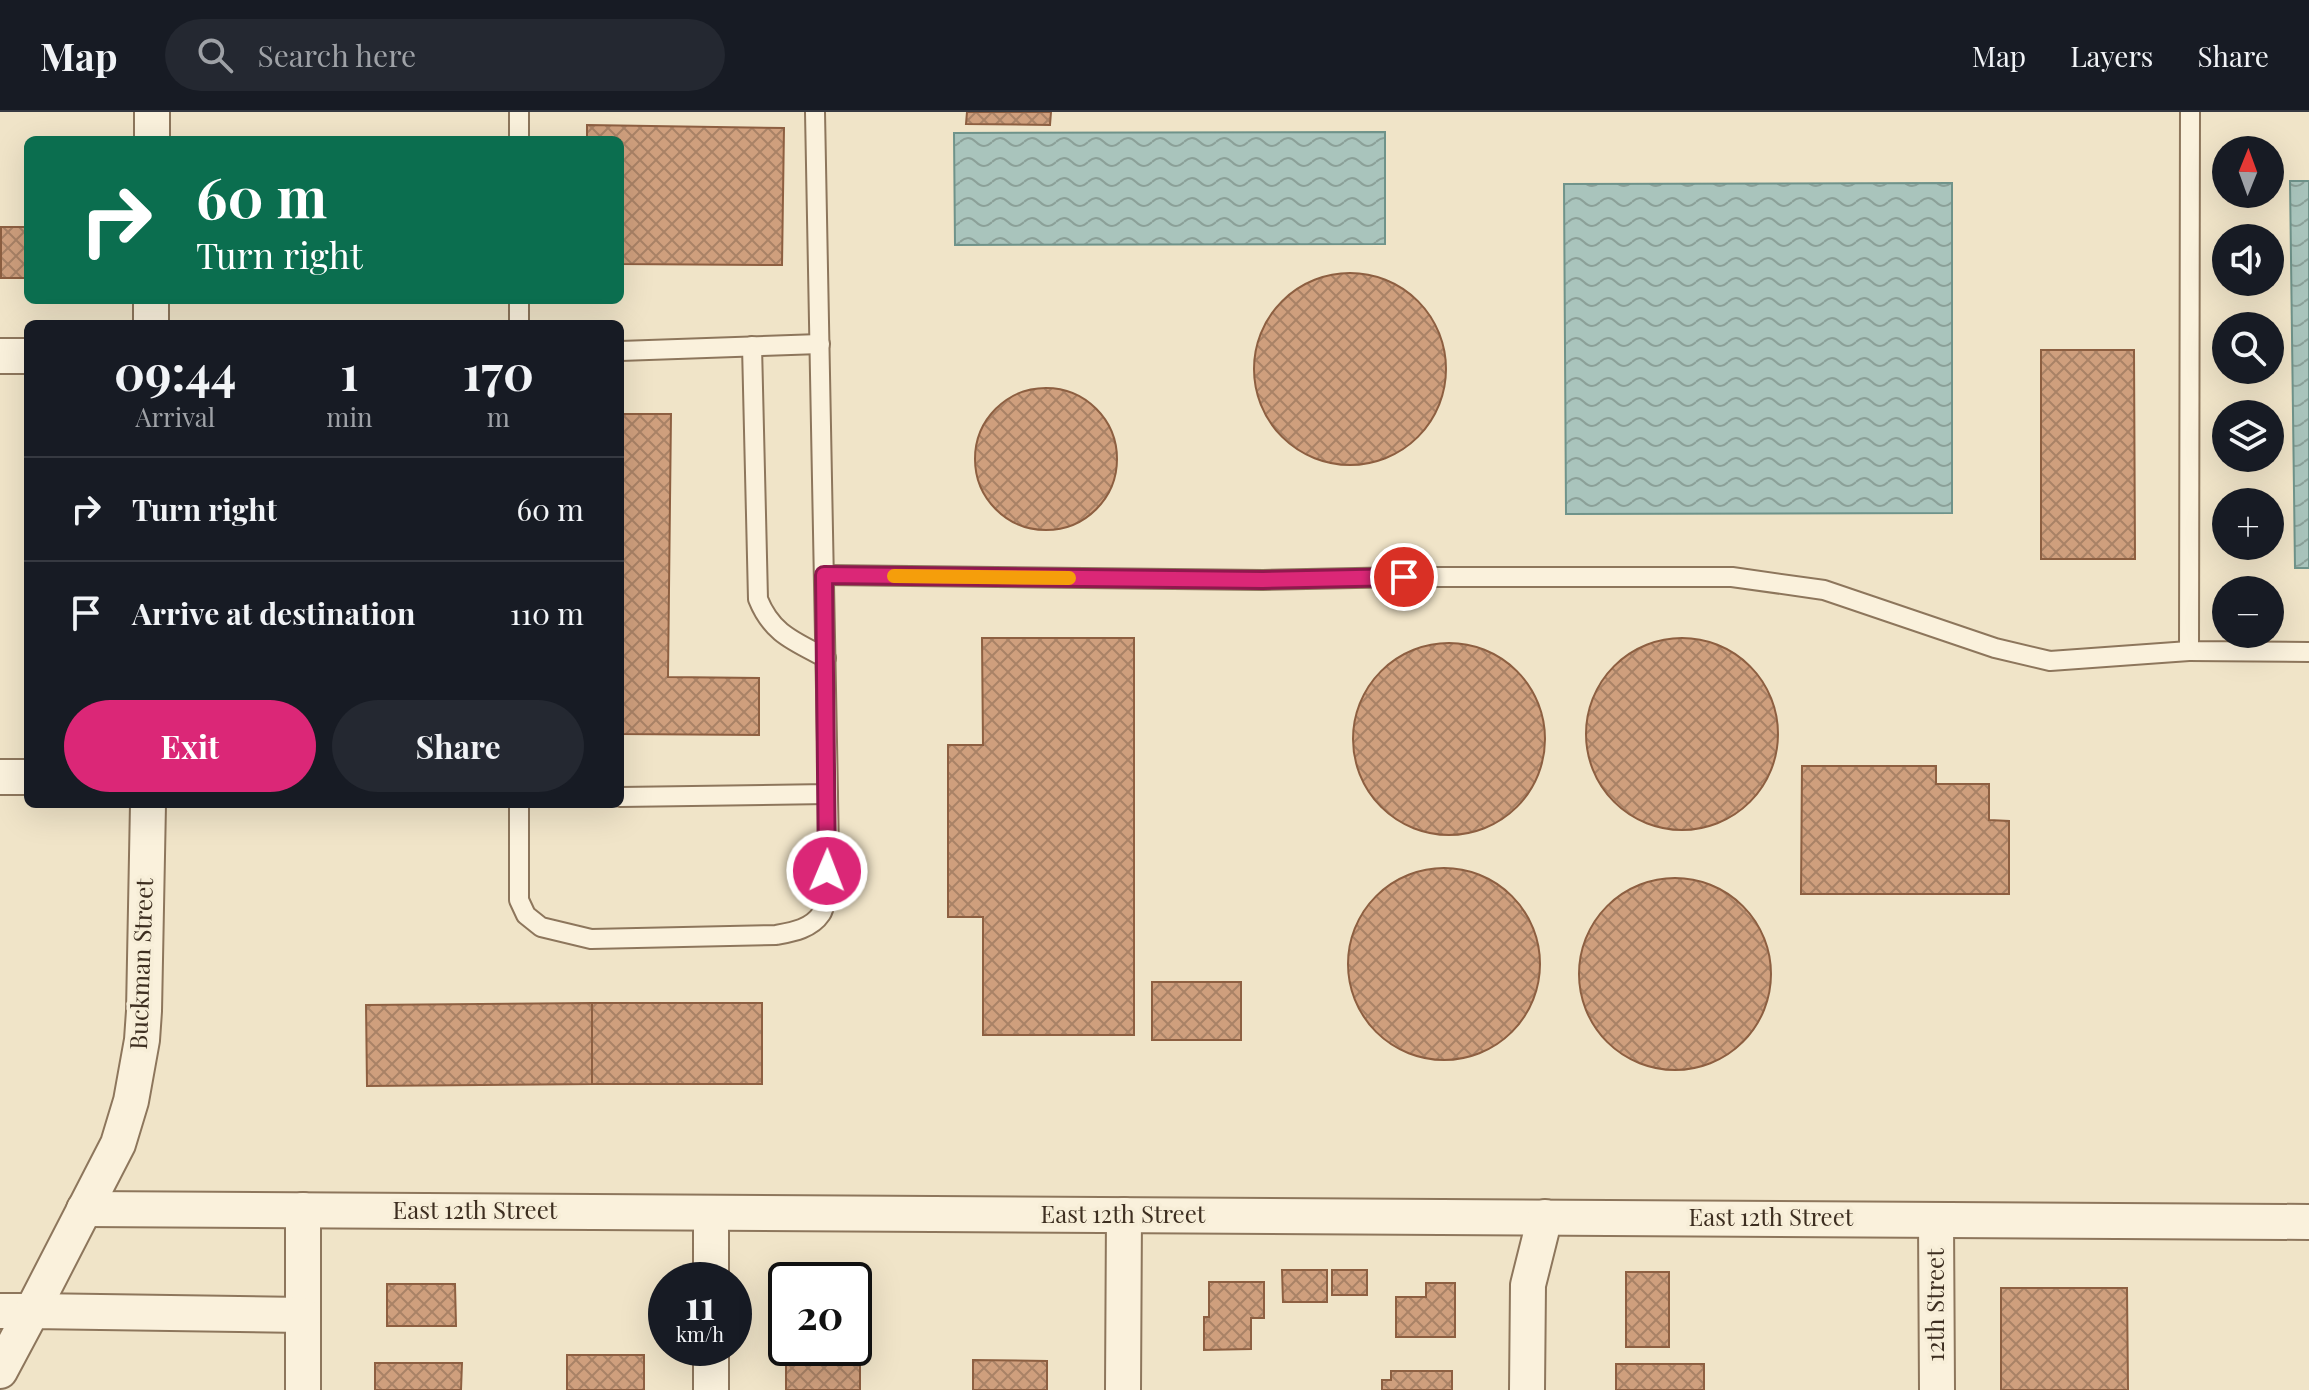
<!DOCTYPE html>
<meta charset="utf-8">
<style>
body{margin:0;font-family:"Playfair Display",serif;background:#242831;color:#f1f3f6;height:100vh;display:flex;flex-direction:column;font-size:30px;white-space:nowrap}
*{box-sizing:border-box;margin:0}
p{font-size:26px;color:#9ea1a6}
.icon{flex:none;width:44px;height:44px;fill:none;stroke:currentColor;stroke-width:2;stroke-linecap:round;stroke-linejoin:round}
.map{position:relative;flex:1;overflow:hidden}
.details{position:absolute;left:24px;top:208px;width:600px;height:488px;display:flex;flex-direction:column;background:#171b24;border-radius:12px;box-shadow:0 8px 32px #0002}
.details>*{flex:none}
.top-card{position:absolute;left:24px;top:24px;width:600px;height:168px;border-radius:12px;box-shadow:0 8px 32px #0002;background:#0b6e4f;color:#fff;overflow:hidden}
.needle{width:52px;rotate:1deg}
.tools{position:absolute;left:2212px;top:24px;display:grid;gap:16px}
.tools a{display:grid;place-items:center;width:72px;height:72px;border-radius:50%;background:#171b24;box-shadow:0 8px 32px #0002;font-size:40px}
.speed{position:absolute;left:648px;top:1150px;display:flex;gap:16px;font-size:40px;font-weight:700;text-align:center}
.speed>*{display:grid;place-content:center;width:104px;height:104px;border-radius:50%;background:#171b24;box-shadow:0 8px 32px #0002;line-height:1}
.speed small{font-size:20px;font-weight:400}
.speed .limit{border:4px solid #111;border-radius:12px;background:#fff;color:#111}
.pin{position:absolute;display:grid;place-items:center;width:68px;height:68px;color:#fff;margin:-34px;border:4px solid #fff;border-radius:50%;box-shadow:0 2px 8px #0007}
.me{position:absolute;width:88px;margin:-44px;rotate:1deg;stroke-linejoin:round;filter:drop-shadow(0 0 6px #0008)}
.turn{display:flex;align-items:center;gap:28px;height:168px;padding:0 40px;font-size:36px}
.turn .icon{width:104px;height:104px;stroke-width:2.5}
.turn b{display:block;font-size:56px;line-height:68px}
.eta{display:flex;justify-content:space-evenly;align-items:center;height:136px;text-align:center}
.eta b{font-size:48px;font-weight:700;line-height:56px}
.primary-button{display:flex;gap:16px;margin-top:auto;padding:16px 40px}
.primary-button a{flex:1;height:92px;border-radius:48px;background:#db2777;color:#fff;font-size:32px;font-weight:700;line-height:92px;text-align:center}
.primary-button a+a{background:#242831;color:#f1f3f6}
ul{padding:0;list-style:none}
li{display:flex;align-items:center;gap:24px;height:104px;padding:0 40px;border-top:2px solid #363941}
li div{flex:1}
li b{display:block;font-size:30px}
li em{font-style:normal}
header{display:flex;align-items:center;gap:48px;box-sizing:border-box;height:112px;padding:0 40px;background:#171b24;border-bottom:2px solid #363941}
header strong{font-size:38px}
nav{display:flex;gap:44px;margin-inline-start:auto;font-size:28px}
.search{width:560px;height:72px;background:#242831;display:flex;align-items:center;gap:20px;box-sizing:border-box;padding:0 28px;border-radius:44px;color:#9ea1a6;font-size:30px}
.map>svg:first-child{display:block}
</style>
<header>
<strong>Map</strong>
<div class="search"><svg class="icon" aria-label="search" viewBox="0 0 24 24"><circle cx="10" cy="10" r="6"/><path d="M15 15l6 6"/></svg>Search here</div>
<nav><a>Map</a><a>Layers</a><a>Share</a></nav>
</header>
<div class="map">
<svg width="2309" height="1278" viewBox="0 0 2309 1278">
<defs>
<pattern id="water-waves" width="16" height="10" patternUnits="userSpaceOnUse" patternTransform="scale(2)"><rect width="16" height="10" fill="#a9c4bc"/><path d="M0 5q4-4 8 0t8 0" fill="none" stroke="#8ba098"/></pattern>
<pattern id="building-cross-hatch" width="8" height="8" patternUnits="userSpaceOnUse" patternTransform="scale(2)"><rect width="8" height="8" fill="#cf9f7d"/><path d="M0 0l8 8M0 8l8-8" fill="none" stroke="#a98266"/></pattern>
</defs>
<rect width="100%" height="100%" fill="#f0e4c8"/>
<g fill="url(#water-waves)" stroke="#6f938a" stroke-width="2">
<polygon points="1385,20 1385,132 955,133 954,21"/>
<polygon points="2290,69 2309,69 2309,456 2295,456"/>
<polygon points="1952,71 1952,401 1566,402 1564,72"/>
</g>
<g fill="url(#building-cross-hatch)" stroke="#8d5f41" stroke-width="2">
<polygon points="967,0 1051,0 1050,13 966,12"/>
<polygon points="587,13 784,16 782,153 620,152 620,28 587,28"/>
<polygon points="26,93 28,166 1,166 1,115 26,115"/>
<circle cx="1350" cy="257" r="96"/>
<polygon points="2041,238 2134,238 2135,447 2041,447"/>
<circle cx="1046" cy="347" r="71"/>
<polygon points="620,302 671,302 668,565 759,566 759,623 620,622"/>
<polygon points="982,526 1134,526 1134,923 983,923 983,805 948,805 948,633 983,633"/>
<circle cx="1682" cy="622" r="96"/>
<circle cx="1449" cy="627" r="96"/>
<polygon points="1802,654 1936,654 1936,672 1989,672 1989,708 2009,709 2009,782 1801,782"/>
<circle cx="1444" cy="852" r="96"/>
<circle cx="1675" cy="862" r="96"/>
<rect x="1152" y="870" width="89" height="58"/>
<polygon points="592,891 592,972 367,974 366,893"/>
<rect x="592" y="891" width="170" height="81"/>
<polygon points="1282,1158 1327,1158 1327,1190 1283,1190"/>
<rect x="1332" y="1158" width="35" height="25"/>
<rect x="1626" y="1160" width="43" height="75"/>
<polygon points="1209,1170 1264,1170 1264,1206 1251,1206 1251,1237 1204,1238 1204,1205 1209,1205"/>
<polygon points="1426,1171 1455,1171 1455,1225 1396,1225 1396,1185 1426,1185"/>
<polygon points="387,1172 455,1172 456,1214 387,1214"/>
<polygon points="2001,1176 2127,1176 2128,1278 2001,1278"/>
<rect x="567" y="1243" width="77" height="35"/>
<rect x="786" y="1248" width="74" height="30"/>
<polygon points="973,1248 1047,1249 1047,1278 973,1278"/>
<polygon points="375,1251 462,1251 461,1278 375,1278"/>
<rect x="1616" y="1252" width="88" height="26"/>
<polygon points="1391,1259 1452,1259 1452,1278 1382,1278 1382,1268 1391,1268"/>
</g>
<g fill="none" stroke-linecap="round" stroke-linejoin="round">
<defs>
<g id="service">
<polyline points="2190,0 2189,539 2309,540"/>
<polyline points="519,28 519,0"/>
<polyline points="519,212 519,188"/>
<path d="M 752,234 L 758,487 C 772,522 794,529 826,546"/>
<polyline points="620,239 820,232"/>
<polyline points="824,463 1263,468 1404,465 1732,465 1824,478 1995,536 2050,549 2189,539"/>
<polyline points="620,685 828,682 815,0"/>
<path d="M 519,692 L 519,788 L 526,803 L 541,815 L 591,827 L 776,823 C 792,820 811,817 821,802 C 832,786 828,706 828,682"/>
</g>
<g id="minor">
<polyline points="152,28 152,0"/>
<polyline points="151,212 151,188"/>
<polyline points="0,244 28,244"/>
<polyline points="0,665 28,665"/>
<polyline points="84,1097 2309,1110"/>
<polyline points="303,1098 303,1278"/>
<polyline points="1936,1108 1937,1278"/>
<polyline points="711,1168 711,1101"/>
<polyline points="0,1199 32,1199 118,1032 131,989 142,928 144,899 148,692"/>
<polyline points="0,1259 32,1199 303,1203"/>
<polyline points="711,1278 711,1236"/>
<polyline points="1123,1278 1124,1103"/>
<polyline points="1527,1278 1528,1173 1545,1105"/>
</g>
</defs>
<use href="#service" stroke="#8d765c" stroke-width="22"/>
<use href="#minor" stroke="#8d765c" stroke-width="38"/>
<use href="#service" stroke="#faf1dc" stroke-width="18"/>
<use href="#minor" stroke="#faf1dc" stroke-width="34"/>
</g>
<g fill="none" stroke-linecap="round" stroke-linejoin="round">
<defs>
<polyline id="route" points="827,759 824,463 1263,468 1404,465"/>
</defs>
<use href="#route" stroke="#8e194d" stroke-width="20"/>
<use href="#route" stroke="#db2777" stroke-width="14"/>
<polyline stroke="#f59e0b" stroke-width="14" points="894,464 1069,466"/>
</g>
<g text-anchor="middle" stroke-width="7" stroke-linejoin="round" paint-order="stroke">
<g font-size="24" fill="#3d2e20" stroke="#f7eed8">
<text transform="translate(142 852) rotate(-88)" y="8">Buckman Street</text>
<text x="475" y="1107">East 12th Street</text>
<text x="1123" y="1111">East 12th Street</text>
<text x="1771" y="1114">East 12th Street</text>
<text transform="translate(1936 1193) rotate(-90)" y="8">12th Street</text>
</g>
</g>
</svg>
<div class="tools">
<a><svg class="needle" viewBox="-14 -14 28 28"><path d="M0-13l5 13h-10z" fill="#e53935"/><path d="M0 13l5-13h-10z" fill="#9ea1a6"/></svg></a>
<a><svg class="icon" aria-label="sound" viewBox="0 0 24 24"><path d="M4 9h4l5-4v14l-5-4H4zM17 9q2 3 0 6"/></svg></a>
<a><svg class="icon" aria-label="search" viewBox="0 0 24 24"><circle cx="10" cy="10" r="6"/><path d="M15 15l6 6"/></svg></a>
<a><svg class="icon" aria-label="layers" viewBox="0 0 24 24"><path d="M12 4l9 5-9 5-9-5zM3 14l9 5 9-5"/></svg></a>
<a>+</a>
<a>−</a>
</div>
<div class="speed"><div>11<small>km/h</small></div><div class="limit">20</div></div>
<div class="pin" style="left:1404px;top:465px;background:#d93025"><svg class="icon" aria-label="arrive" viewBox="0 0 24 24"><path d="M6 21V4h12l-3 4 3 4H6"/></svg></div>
<svg class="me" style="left:827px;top:759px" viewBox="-20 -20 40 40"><circle r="17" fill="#db2777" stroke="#fff" stroke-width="3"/><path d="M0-11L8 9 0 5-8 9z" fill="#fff"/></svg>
<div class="top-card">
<div class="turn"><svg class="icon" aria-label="right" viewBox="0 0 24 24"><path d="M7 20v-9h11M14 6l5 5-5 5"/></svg><div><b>60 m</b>Turn right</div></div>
</div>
<section class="details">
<div class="eta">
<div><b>09:44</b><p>Arrival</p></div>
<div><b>1</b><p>min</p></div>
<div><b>170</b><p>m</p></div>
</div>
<ul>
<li><svg class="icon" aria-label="right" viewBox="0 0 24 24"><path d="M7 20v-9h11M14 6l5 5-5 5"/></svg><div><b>Turn right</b></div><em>60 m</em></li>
<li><svg class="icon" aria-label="arrive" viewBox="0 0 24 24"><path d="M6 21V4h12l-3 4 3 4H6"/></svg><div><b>Arrive at destination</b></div><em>110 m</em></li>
</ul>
<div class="primary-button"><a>Exit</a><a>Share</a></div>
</section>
</div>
